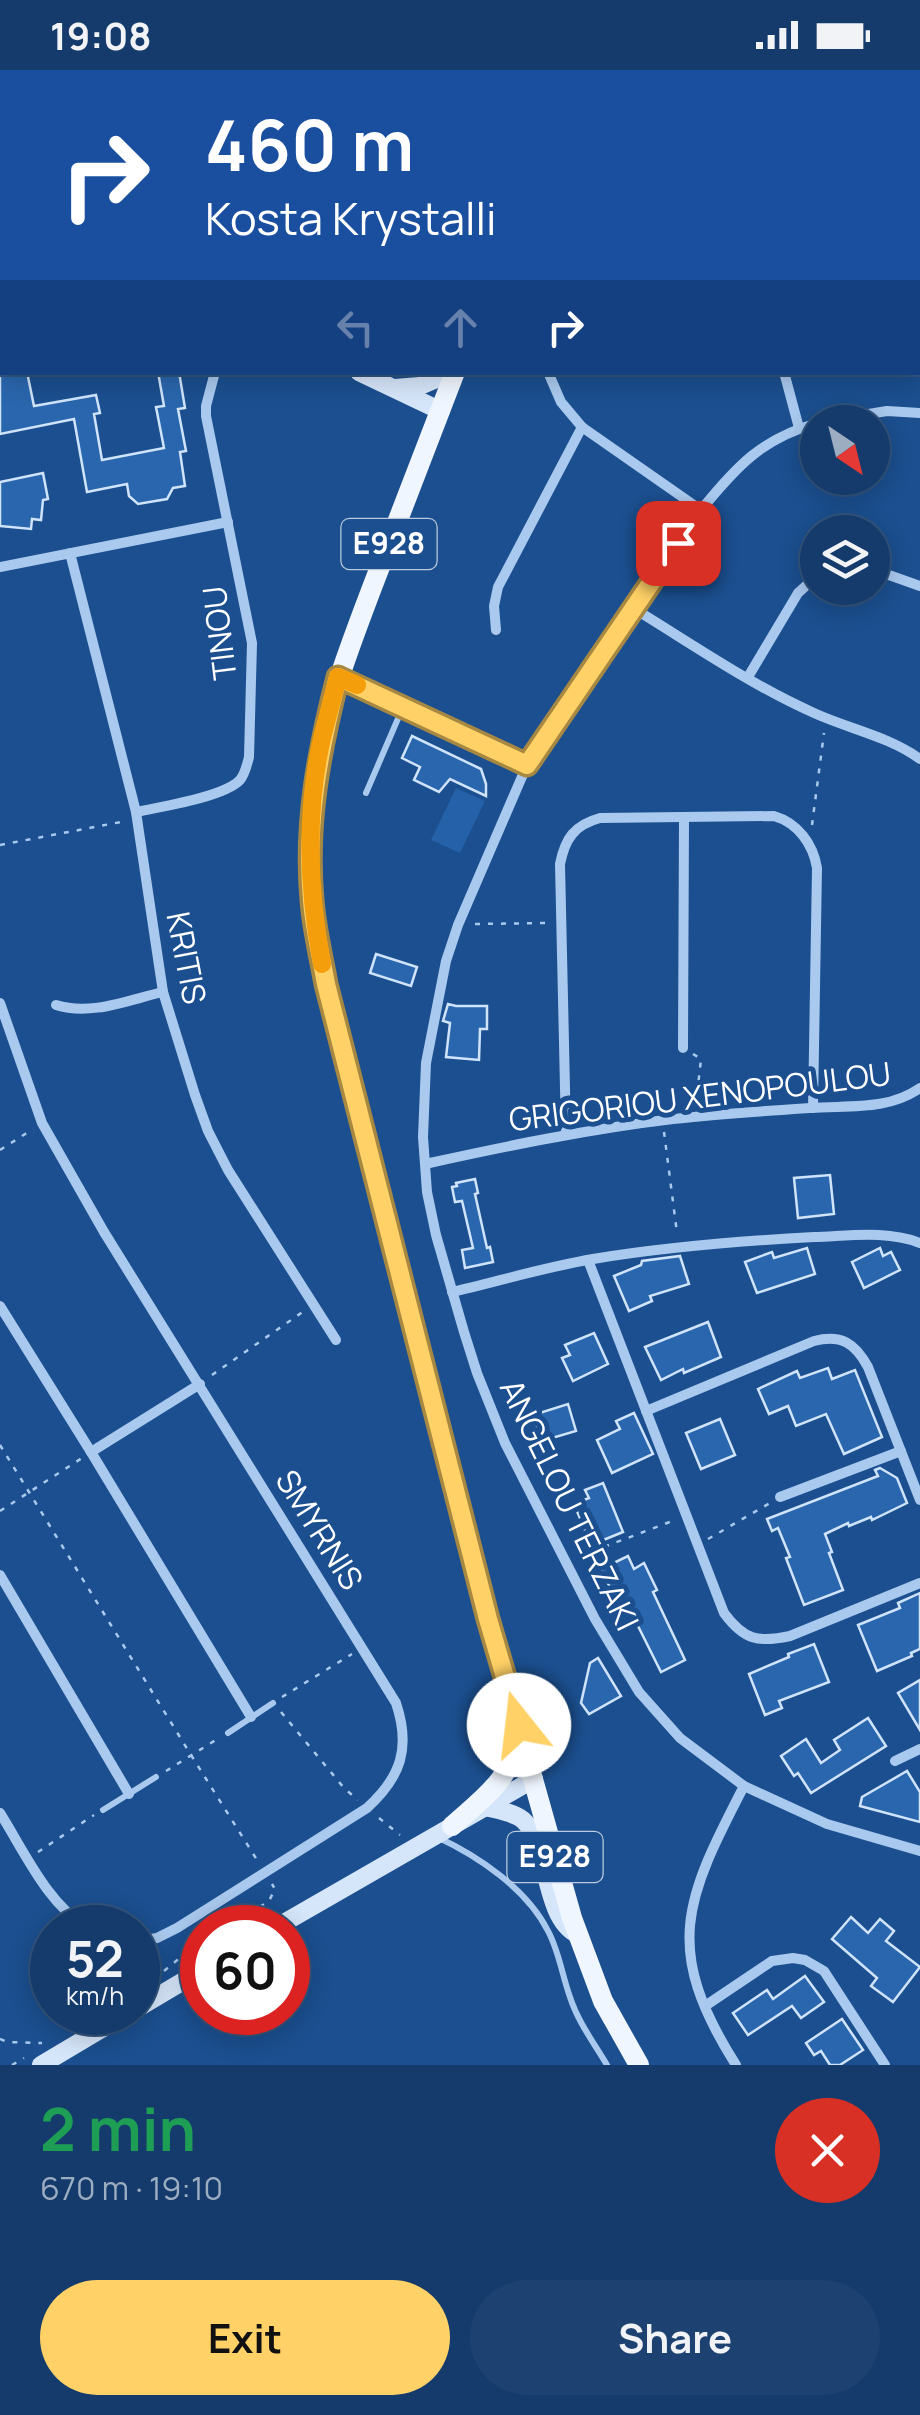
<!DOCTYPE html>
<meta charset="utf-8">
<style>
body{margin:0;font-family:Manrope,sans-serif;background:#1d4271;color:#f1f3f6;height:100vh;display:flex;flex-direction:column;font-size:38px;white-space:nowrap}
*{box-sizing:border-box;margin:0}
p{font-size:32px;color:#9dadc1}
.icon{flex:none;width:55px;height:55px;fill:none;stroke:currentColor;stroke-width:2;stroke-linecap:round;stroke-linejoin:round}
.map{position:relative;height:1995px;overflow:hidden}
.drawer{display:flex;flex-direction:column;background:#143b6b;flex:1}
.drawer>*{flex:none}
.hud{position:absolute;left:0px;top:0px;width:920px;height:305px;box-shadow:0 5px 25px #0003,0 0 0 2px #33557e;background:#1a4fa0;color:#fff;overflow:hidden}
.needle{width:65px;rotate:145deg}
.tools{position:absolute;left:800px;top:335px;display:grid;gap:20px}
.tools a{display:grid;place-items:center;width:90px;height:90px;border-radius:50%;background:#143b6b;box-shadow:0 5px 25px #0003,0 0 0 2px #33557e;font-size:50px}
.speed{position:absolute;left:30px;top:1835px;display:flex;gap:20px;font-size:50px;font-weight:700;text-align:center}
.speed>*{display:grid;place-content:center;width:130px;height:130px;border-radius:50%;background:#143b6b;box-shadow:0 5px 25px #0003,0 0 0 2px #33557e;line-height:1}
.speed small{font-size:25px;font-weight:400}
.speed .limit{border:15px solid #d22;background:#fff;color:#111}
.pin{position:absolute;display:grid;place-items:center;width:85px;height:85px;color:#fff;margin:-42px;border-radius:20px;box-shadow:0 5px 15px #0006}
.me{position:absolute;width:110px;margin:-55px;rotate:344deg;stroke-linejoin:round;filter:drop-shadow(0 0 8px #0008)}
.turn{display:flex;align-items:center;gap:35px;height:210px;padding:0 40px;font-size:45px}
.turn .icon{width:130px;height:130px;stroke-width:2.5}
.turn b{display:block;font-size:70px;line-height:85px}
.lanes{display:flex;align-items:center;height:95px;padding:0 40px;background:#0003;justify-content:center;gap:50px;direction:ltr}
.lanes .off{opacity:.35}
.round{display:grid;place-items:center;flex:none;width:105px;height:105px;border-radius:52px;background:#1d4271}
.overview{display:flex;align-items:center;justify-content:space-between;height:170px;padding:0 40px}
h1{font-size:60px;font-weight:700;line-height:75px;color:#1e9e55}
.action{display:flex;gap:20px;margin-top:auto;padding:20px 40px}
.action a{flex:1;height:115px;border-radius:60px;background:#ffd166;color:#111;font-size:40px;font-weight:700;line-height:115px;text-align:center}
.action a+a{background:#1d4271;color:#f1f3f6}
.status{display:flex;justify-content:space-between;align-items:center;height:70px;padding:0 50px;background:#143b6b;direction:ltr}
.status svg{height:28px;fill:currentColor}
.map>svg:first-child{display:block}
</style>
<div class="status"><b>19:08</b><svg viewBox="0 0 49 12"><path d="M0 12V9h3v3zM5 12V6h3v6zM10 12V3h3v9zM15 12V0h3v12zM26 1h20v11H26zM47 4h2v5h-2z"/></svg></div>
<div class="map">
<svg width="920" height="1995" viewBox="0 0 920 1995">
<rect width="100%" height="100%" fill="#1b4f8f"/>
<polygon fill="#2461a8" points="456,718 485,731 460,783 431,770"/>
<g fill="#2a66ad" stroke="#cfe3fa" stroke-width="2.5">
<polygon points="0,302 27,302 34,336 96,325 100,343 94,344 102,390 164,378 156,337 164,336 158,302 179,302 185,338 178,339 186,381 180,382 185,416 173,418 167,429 138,434 129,426 127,414 87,422 74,349 0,364"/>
<polygon points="43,403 48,429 43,430 41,450 32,449 31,459 0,456 0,412"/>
<polygon points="412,666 481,699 486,714 486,726 450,709 439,722 414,710 420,697 402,688"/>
<polygon points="376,884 417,897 411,916 370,903"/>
<polygon points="448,934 456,936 487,936 487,959 480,959 479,990 446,987 450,953 443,951"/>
<polygon points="830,1105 834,1144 798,1148 794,1108"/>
<polygon points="475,1109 478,1123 475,1124 487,1178 490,1177 493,1192 465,1198 462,1180 473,1178 462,1131 455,1132 452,1117 457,1116 456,1113"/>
<polygon points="807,1178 815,1204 757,1223 745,1192 772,1182 774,1188"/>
<polygon points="880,1178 883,1186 891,1182 900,1200 864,1218 852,1192"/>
<polygon points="680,1186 689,1214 650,1226 652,1231 629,1241 614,1206 641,1195 642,1191"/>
<polygon points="708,1252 721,1287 684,1303 683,1299 661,1310 645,1277"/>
<polygon points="594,1263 608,1294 573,1311 562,1288 570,1285 565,1275"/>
<polygon points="828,1298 832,1309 855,1300 882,1367 844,1384 826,1344 796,1356 788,1336 769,1344 758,1319 797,1301 800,1308"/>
<polygon points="568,1334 576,1361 542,1371 533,1345"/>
<polygon points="634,1343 653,1384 612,1403 597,1370 620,1359 616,1351"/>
<polygon points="720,1349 735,1385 701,1399 686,1363"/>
<polygon points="880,1398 897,1408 907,1433 872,1450 871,1447 849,1456 848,1453 825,1464 832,1482 829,1483 843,1520 804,1535 786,1488 790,1487 778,1458 772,1461 767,1449 878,1406 875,1400"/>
<polygon points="603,1413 623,1462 591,1475 574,1434 589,1428 585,1420"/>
<polygon points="628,1486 634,1499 644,1493 657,1520 653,1522 685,1590 661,1602 629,1538 622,1542 601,1499"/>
<polygon points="920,1523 920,1579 911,1583 912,1586 877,1601 858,1555 900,1538 898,1533"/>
<polygon points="814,1574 829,1612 779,1631 782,1638 765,1645 749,1604 789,1587 788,1584"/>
<polygon points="598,1588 621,1626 589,1644 581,1633 590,1593"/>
<polygon points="920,1610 920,1660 898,1623"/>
<polygon points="868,1648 886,1676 811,1723 798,1703 794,1706 781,1686 806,1669 821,1693 840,1680 834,1670"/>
<polygon points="907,1701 920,1722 920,1752 860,1736 862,1727"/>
<polygon points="851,1847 868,1863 880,1849 894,1861 886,1871 920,1897 893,1932 871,1916 877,1908 832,1869"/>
<polygon points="805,1906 824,1932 801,1948 792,1936 748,1965 733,1943 767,1920 773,1929"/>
<polygon points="842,1949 863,1980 840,1995 830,1995 821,1981 814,1985 806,1973"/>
</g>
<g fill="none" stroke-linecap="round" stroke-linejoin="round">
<g stroke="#a9c9ee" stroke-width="2.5" stroke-dasharray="5 8" stroke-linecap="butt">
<polyline points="918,33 920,33"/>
<polyline points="812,755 824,663"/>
<polyline points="0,775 126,751"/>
<polyline points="475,854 547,853"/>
<polyline points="693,984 701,989 698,1016"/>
<polyline points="664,1062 677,1163"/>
<polyline points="0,1080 33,1059"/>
<polyline points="212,1305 304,1241"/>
<polyline points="0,1375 191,1685 257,1790"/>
<polyline points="0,1441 82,1388"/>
<polyline points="708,1469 770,1433"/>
<polyline points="580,1486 675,1450"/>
<polyline points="282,1627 352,1584"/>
<polyline points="281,1642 344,1718 358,1730"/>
<polyline points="166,1701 219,1668"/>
<polyline points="379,1748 400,1765"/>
<polyline points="38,1782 94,1745"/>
<polyline points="227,1858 269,1831 275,1819 272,1814"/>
<polyline points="164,1901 182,1886 202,1873"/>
<polyline points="0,1969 7,1972 42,1973"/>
<polyline points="12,1995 24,1988"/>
</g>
<g stroke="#a9c9ee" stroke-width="6">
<polyline points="463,0 465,2"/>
<polyline points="743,2 747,0"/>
<polyline points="366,723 403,637"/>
<polyline points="228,1663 273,1633"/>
<polyline points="103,1740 156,1707"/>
<path d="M 437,1767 C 478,1786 527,1819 548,1861 C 559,1881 562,1905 570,1927 C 578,1952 594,1973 607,1995"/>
</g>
<g stroke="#a9c9ee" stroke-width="10">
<polyline points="235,0 239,2"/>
<polyline points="826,0 827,2"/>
<polyline points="565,2 568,0"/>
<polyline points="918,166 920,167"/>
<polyline points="548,302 561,332 582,357 701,440"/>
<polyline points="784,302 799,358"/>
<polyline points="820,352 887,341 920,343"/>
<path d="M 818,353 C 762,368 736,397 701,440 L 527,695 L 458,855 L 446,891 L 426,993 L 423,1067 L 427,1122 L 436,1165 L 464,1262 L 477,1303 L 505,1373 L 595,1549 L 639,1622 L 680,1668 L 744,1716 L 827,1754 L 920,1781"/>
<polyline points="70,483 136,742 163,922 195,1025 208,1061 228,1100 336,1270"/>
<polyline points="0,497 228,452"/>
<polyline points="872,499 920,516"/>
<path d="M 633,538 C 692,574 751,615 814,643 C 849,659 888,666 920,689"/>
<polyline points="496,560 494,536 498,517 582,357"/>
<polyline points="748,607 798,523 818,505"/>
<polyline points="339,608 527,695"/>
<path d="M 136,742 C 160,737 224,727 240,710 C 245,704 247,695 249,687 L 252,573 L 206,346 L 206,336 L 215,302"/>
<path d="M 0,933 L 42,1053 L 104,1162 L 396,1633 C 411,1678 401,1707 367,1738 L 177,1858 L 157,1868 L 138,1871"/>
<path d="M 56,935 C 91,946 128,930 163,922"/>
<polyline points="683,978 684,749"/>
<path d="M 566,1063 L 560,794 C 565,769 574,755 600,748 L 774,746 C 798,753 813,774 817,798 L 813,1038"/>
<path d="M 425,1094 C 507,1076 589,1059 673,1049 C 718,1044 764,1041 810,1038 C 848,1035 887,1041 920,1018"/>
<path d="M 588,1190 L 724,1543 C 744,1570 758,1573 790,1566 L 920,1513"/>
<path d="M 452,1222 C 499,1211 546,1197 593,1189 C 666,1177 740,1171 814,1167 C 849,1166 887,1160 920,1173"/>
<polyline points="0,1236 91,1382 251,1647"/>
<path d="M 646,1341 L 814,1271 C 841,1264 855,1273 868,1297 L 920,1430"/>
<polyline points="91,1382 200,1314"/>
<polyline points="780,1427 901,1381"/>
<polyline points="0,1505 129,1724"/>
<polyline points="895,1691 920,1679"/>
<path d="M 0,1743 C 24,1781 48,1835 88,1858"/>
<polyline points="705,1936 772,1891 793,1888 805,1890 824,1901 885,1995"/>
<path d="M 736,1995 C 662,1878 685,1830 744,1716"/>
</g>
<g stroke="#d6e6fa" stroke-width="18">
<polyline points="0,90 2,92"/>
<polyline points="359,302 441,341"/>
<polyline points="395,318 420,316 453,302"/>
<path d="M 485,1737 C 497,1740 513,1742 523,1750 C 549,1773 543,1848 577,1864"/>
<polyline points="275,1858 534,1709"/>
<polyline points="138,1938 202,1900"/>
<polyline points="41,1995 130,1942"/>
</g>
<g stroke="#f0f6ff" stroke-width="20">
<polyline points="485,0 486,2"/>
<path d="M 455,302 C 428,374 400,444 373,515 C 348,581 322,647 314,718 C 306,788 313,846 326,914 L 488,1549 L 572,1848 L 603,1931 L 639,1995"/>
<path d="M 452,1756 C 483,1728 514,1708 518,1663"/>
</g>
</g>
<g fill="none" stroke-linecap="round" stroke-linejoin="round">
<defs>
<path id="route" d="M 519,1655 L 488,1549 L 326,914 C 321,886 314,858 312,830 C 305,753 319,681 338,607 L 527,695 L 678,473"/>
</defs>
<use href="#route" stroke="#a68842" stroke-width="25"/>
<use href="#route" stroke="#ffd166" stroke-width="18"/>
<path stroke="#f59e0b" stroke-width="18" d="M 322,894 C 308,819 305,743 322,668 C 327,648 333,627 338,607 L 357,615"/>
</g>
<g text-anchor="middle" stroke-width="10" stroke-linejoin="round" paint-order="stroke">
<g fill="#1b4f8f" stroke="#bbcadd" stroke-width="2.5">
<rect x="341.5" y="449" width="95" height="50" rx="8"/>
<rect x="507.5" y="1762" width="95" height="50" rx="8"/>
</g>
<g font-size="30" font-weight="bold" fill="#fff">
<text x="389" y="484">E928</text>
<text x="555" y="1797">E928</text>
</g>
<g font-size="32" fill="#fff" stroke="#1b4f8f">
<text transform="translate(220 563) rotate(-97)" y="11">TINOU</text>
<text transform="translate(186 888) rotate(79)" y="11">KRITIS</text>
<text transform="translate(700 1027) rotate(-7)" y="11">GRIGORIOU XENOPOULOU</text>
<text transform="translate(569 1435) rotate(64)" y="11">ANGELOU TERZAKI</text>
<text transform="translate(319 1460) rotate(58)" y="11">SMYRNIS</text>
</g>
</g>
</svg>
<div class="tools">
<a><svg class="needle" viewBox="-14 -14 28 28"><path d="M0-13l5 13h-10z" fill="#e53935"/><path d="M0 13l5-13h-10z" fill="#9dadc1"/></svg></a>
<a><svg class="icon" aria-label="layers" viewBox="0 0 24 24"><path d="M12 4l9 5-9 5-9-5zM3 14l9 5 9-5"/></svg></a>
</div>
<div class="speed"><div>52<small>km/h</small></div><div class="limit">60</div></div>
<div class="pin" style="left:678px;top:473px;background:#d93025"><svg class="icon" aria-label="arrive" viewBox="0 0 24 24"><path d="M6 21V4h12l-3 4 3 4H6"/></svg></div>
<svg class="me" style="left:519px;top:1655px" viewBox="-20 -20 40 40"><circle r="19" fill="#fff"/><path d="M0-13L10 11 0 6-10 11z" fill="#ffd166"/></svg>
<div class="hud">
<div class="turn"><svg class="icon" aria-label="right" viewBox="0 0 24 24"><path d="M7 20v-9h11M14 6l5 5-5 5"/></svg><div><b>460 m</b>Kosta Krystalli</div></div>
<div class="lanes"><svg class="icon off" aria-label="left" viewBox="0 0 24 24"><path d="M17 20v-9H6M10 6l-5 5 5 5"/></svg><svg class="icon off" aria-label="ahead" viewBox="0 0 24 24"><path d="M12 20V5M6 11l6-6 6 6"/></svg><svg class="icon" aria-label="right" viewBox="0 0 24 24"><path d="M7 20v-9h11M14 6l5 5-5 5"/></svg></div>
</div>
</div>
<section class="drawer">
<div class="overview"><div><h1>2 min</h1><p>670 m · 19:10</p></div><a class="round" style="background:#d93025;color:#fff"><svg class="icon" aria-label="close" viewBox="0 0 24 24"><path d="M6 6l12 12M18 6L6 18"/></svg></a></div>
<div class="action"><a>Exit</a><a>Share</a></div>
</section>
